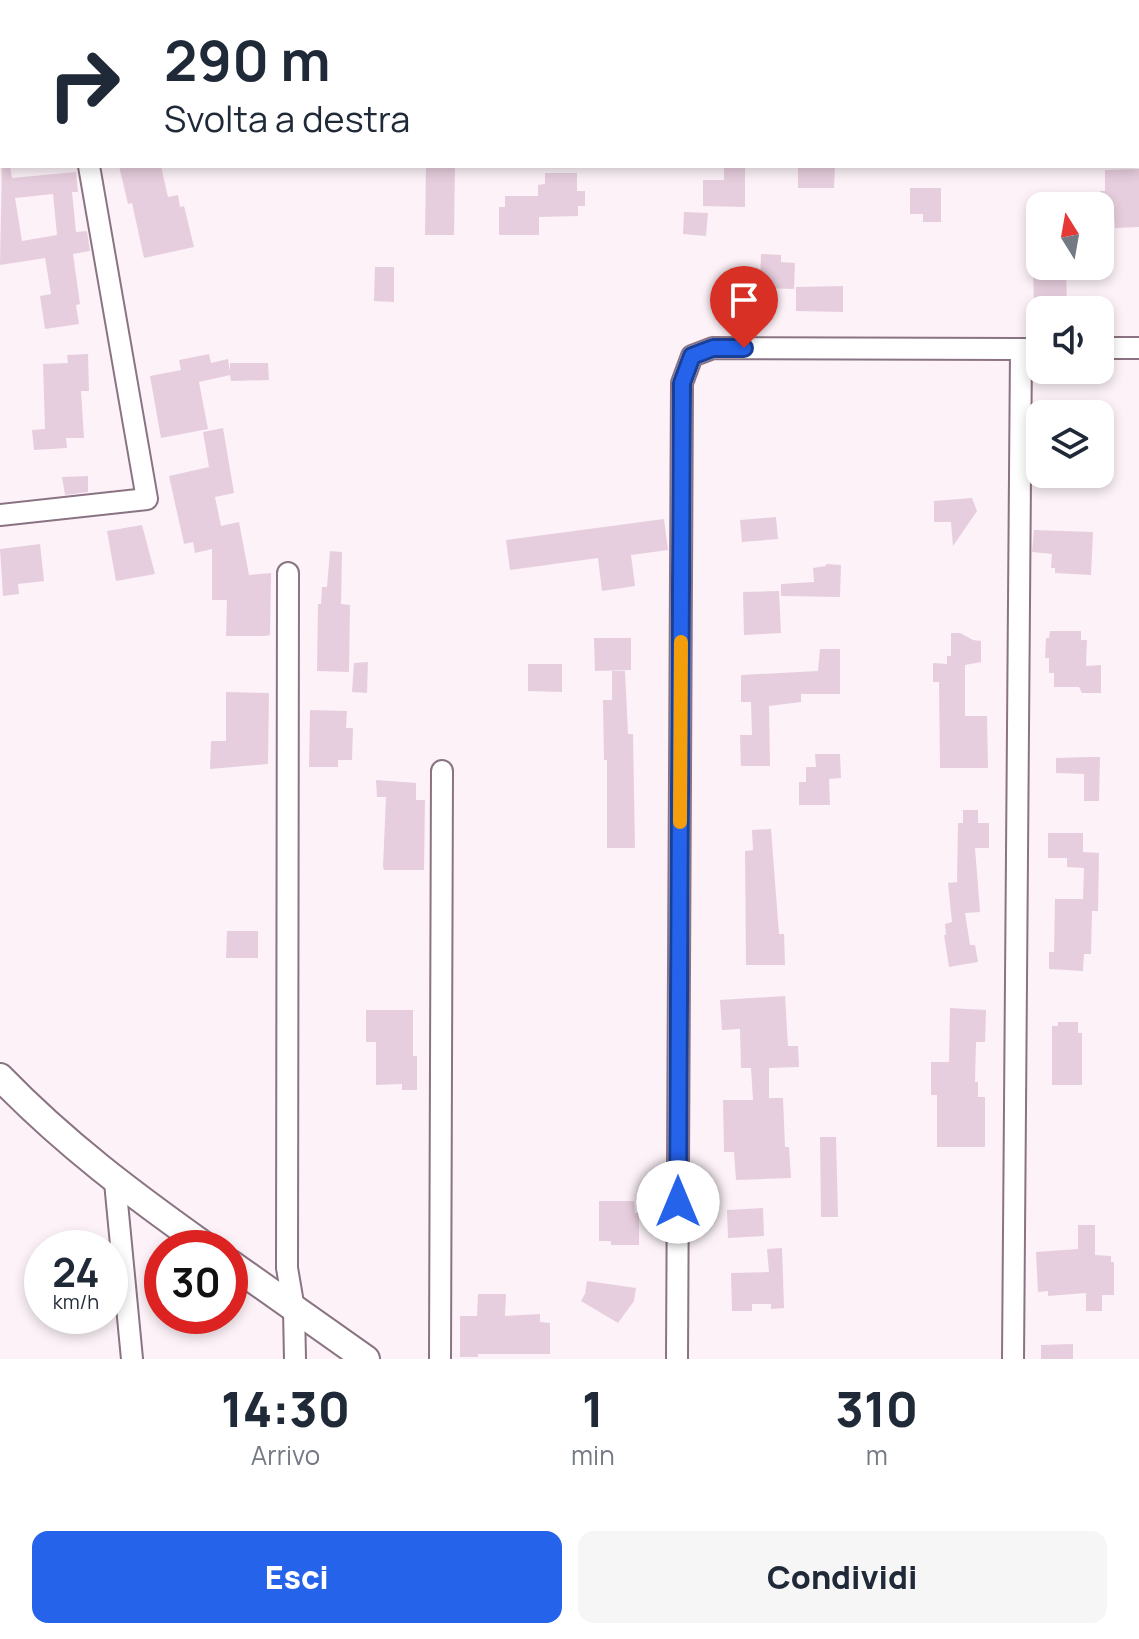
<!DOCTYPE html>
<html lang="it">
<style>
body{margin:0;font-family:Manrope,sans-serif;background:#f6f6f7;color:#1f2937;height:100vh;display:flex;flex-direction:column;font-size:30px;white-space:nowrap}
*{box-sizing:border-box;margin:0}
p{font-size:26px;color:#747a83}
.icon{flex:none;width:44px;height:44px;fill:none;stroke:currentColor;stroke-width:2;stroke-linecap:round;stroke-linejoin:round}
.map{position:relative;height:1359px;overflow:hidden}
.panel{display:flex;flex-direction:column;background:#fff;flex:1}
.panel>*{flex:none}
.guide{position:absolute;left:0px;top:0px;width:1140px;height:168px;box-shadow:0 4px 12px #0003;background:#fff;color:#1f2937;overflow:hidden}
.needle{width:52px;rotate:349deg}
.fabs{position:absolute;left:1026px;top:192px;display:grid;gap:16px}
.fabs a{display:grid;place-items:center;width:88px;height:88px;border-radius:16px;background:#fff;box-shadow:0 4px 12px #0003;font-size:40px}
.speed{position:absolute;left:24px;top:1230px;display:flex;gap:16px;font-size:40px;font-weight:700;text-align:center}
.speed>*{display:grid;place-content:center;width:104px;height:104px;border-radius:50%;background:#fff;box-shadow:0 4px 12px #0003;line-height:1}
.speed small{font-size:20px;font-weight:400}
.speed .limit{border:12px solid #d22;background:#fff;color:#111}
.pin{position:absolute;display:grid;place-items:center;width:68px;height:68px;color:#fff;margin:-82px -34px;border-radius:50% 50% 50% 0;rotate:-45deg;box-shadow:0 0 8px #0007}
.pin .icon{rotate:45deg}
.me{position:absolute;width:88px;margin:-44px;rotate:0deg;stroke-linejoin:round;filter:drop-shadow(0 0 6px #0008)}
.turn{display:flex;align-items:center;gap:28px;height:168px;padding:0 32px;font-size:36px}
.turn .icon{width:104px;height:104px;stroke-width:2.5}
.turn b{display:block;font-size:56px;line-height:68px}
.eta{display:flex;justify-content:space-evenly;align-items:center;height:136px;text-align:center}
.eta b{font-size:48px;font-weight:800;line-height:56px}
.cta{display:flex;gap:16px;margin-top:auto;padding:16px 32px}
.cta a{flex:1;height:92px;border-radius:16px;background:#2563eb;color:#fff;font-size:32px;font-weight:800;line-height:92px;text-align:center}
.cta a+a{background:#f6f6f7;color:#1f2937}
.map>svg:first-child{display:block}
</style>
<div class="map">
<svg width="1139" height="1359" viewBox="0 0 1139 1359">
<rect width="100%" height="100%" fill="#fcf2f8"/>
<g fill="#e7cede" fill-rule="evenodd">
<path d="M 2,160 L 2,166 L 10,166 L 12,178 L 76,172 L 78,192 L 72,192 L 76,232 L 87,231 L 90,251 L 73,254 L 80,304 L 76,305 L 79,324 L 45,329 L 40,296 L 51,294 L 45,258 L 0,265 ZM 53,194 L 57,235 L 22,241 L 15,198 Z"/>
<polygon points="119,166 161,166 168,197 178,195 180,207 184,206 194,247 144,258 132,203 128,204"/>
<polygon points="426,166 455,166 454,235 425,235"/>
<polygon points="798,166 835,166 834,188 798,188"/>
<polygon points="724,167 745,167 745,207 703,206 703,180 724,180"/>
<polygon points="1139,169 1139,227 1115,228 1114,211 1101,211 1100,191 1105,191 1105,170"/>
<polygon points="545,173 577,173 577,191 585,191 585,206 578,206 578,216 539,217 539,235 499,235 499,207 505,207 505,196 538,196 538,185 545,184"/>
<polygon points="910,188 941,188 941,222 923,222 923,214 910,214"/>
<polygon points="684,212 708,213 706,236 683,234"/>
<polygon points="761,254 781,255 781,262 795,263 794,289 760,288"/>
<polygon points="1033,266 1066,266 1067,310 1034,310"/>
<polygon points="375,267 394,267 394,302 374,301"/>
<polygon points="843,286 843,312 796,311 796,287"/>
<polygon points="88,354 89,391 81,391 84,438 66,438 67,448 34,450 32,430 45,429 43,364 68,363 67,355"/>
<polygon points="209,354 211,363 228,359 230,372 230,363 268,363 269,380 231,381 230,375 199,382 208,429 161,438 150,376 181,370 179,360"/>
<polygon points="223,428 234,493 215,497 221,526 239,522 249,575 271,573 270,635 265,636 226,636 227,600 212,600 212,549 195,553 193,542 184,544 169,476 209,467 203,432"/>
<polygon points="88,476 88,492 65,495 62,477"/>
<polygon points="972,498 977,511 953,546 951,522 934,522 934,501"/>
<polygon points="776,517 778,539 742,542 740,520"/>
<polygon points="664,519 668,550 631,555 635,586 602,591 598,558 510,570 506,540"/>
<polygon points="142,525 155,574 116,581 107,531"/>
<polygon points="1034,530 1093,532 1091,575 1055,573 1055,568 1051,568 1052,554 1032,552"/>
<polygon points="40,544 44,581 18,584 19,594 3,596 0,549"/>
<polygon points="330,551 342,552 341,604 350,605 349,672 317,671 318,604 321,604 322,587 327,587"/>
<polygon points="826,564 841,565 840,597 781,596 781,584 814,582 813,568 826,566"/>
<polygon points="779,591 781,633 744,635 743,592"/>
<polygon points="1050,631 1081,631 1081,640 1087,640 1086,666 1101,665 1101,693 1082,693 1079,687 1054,687 1054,673 1049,673 1049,658 1045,658 1046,638 1049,638"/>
<polygon points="951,633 960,633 973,640 981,641 981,662 965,665 965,716 987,716 988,768 940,768 939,682 933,682 933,663 947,664 947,656 951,656"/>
<polygon points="594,638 631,638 631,670 595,671"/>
<polygon points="820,649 840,649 840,694 801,694 801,702 769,706 770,766 741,766 740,735 752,735 751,702 741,702 741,675 818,671"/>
<polygon points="368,662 367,693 352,692 354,663"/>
<polygon points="528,664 562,664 562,692 528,691"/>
<polygon points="612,671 625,671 628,734 633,734 635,848 607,848 607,760 604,760 603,700 612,700"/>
<polygon points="226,692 269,693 268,764 210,769 211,741 226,741"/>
<polygon points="310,710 347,711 346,728 353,728 352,760 338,760 338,767 309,767"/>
<polygon points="815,754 840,754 841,778 829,779 830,805 799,805 799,782 806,782 806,767 816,767"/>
<polygon points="1088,757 1100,757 1099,801 1084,801 1084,774 1056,773 1056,758"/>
<polygon points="376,780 416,783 416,800 425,800 424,870 384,870 383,867 386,797 377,797"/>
<polygon points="963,810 978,810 978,823 989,823 989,848 975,848 980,912 965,913 970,945 975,945 978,962 949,967 944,935 946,935 945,924 952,922 948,883 957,882 958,823 963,823"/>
<polygon points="771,829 779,934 784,934 785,965 746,965 745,851 753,850 752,830"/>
<polygon points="1048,833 1083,833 1083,852 1099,853 1098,911 1092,911 1091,954 1084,954 1083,971 1049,969 1049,952 1054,952 1055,899 1083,899 1084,868 1067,867 1067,858 1048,858"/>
<polygon points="227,931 258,931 258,958 226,958"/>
<polygon points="785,996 788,1046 798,1046 799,1067 769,1068 769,1098 783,1098 785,1147 789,1147 791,1178 736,1180 734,1152 724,1152 723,1100 753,1100 751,1068 741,1068 740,1029 722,1030 720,1000"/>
<polygon points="950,1008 986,1010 985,1042 976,1042 975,1082 978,1082 978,1097 985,1097 985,1147 937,1147 937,1095 931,1095 931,1062 949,1062"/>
<polygon points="366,1010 413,1010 413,1056 417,1056 417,1090 402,1090 402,1084 376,1085 376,1042 366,1042"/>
<polygon points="1058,1022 1078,1022 1078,1033 1082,1033 1082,1085 1052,1085 1052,1026 1058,1026"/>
<polygon points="820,1137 836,1137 838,1217 821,1217"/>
<polygon points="599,1201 634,1201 635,1213 639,1212 639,1245 611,1245 611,1241 599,1241"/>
<polygon points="763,1208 764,1236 728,1238 727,1210"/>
<polygon points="1078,1225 1095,1225 1095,1255 1111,1256 1111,1262 1114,1262 1114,1295 1102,1295 1102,1311 1086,1311 1086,1293 1048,1296 1048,1291 1038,1292 1036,1252 1078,1249"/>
<polygon points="782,1248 784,1308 771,1309 771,1304 752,1304 752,1311 732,1311 731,1273 769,1272 767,1249"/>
<polygon points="587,1281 636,1288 634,1301 618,1323 581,1301 585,1294"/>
<polygon points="478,1294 506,1294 505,1316 540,1314 540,1322 550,1323 550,1354 478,1354 478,1357 460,1357 460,1316 477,1316"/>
<polygon points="1073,1344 1073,1359 1041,1359 1041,1345"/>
</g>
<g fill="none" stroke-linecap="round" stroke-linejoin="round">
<defs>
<g id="minor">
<polyline points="0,89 2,89"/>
<polyline points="1100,348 1139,348"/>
<polyline points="0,515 147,499 89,166"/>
<polyline points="288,573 287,1268 294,1309 295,1359"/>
<polyline points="115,1182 132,1359"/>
<polyline points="440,1359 442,771"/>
<polyline points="677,1359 682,383 692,356 713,348 1040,349"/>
<polyline points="1013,1359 1021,350"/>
</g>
<g id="tertiary">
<path d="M 0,1077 C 65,1144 132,1194 208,1248"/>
<polyline points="230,1263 366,1359"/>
</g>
</defs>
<use href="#minor" stroke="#8a7382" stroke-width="24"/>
<use href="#tertiary" stroke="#8a7382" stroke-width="30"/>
<use href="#minor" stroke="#fff" stroke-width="20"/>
<use href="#tertiary" stroke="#fff" stroke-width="26"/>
</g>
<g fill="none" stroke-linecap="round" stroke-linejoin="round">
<defs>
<polyline id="route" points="678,1202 682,383 692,356 713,348 744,348"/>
</defs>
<use href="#route" stroke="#184099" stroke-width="20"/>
<use href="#route" stroke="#2563eb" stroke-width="14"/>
<polyline stroke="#f59e0b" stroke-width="14" points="680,822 681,642"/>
</g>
</svg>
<div class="fabs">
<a><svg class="needle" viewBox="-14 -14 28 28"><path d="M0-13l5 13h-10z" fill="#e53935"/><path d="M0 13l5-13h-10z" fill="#747a83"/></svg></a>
<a><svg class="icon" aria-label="sound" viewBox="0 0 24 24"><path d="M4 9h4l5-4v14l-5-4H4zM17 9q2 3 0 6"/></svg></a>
<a><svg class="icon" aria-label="layers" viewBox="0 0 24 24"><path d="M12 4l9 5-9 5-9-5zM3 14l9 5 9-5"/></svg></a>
</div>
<div class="speed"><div>24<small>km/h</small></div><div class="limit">30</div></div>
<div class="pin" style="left:744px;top:348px;background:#d93025"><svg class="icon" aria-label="arrive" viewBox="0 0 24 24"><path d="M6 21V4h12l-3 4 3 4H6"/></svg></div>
<svg class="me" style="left:678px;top:1202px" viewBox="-20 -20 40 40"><circle r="19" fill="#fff"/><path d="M0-13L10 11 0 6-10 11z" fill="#2563eb"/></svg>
<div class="guide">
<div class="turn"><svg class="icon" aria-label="right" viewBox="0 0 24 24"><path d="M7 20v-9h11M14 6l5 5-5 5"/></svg><div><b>290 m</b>Svolta a destra</div></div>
</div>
</div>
<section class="panel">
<div class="eta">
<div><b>14:30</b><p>Arrivo</p></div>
<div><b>1</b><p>min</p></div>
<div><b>310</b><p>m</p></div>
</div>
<div class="cta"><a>Esci</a><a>Condividi</a></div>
</section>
